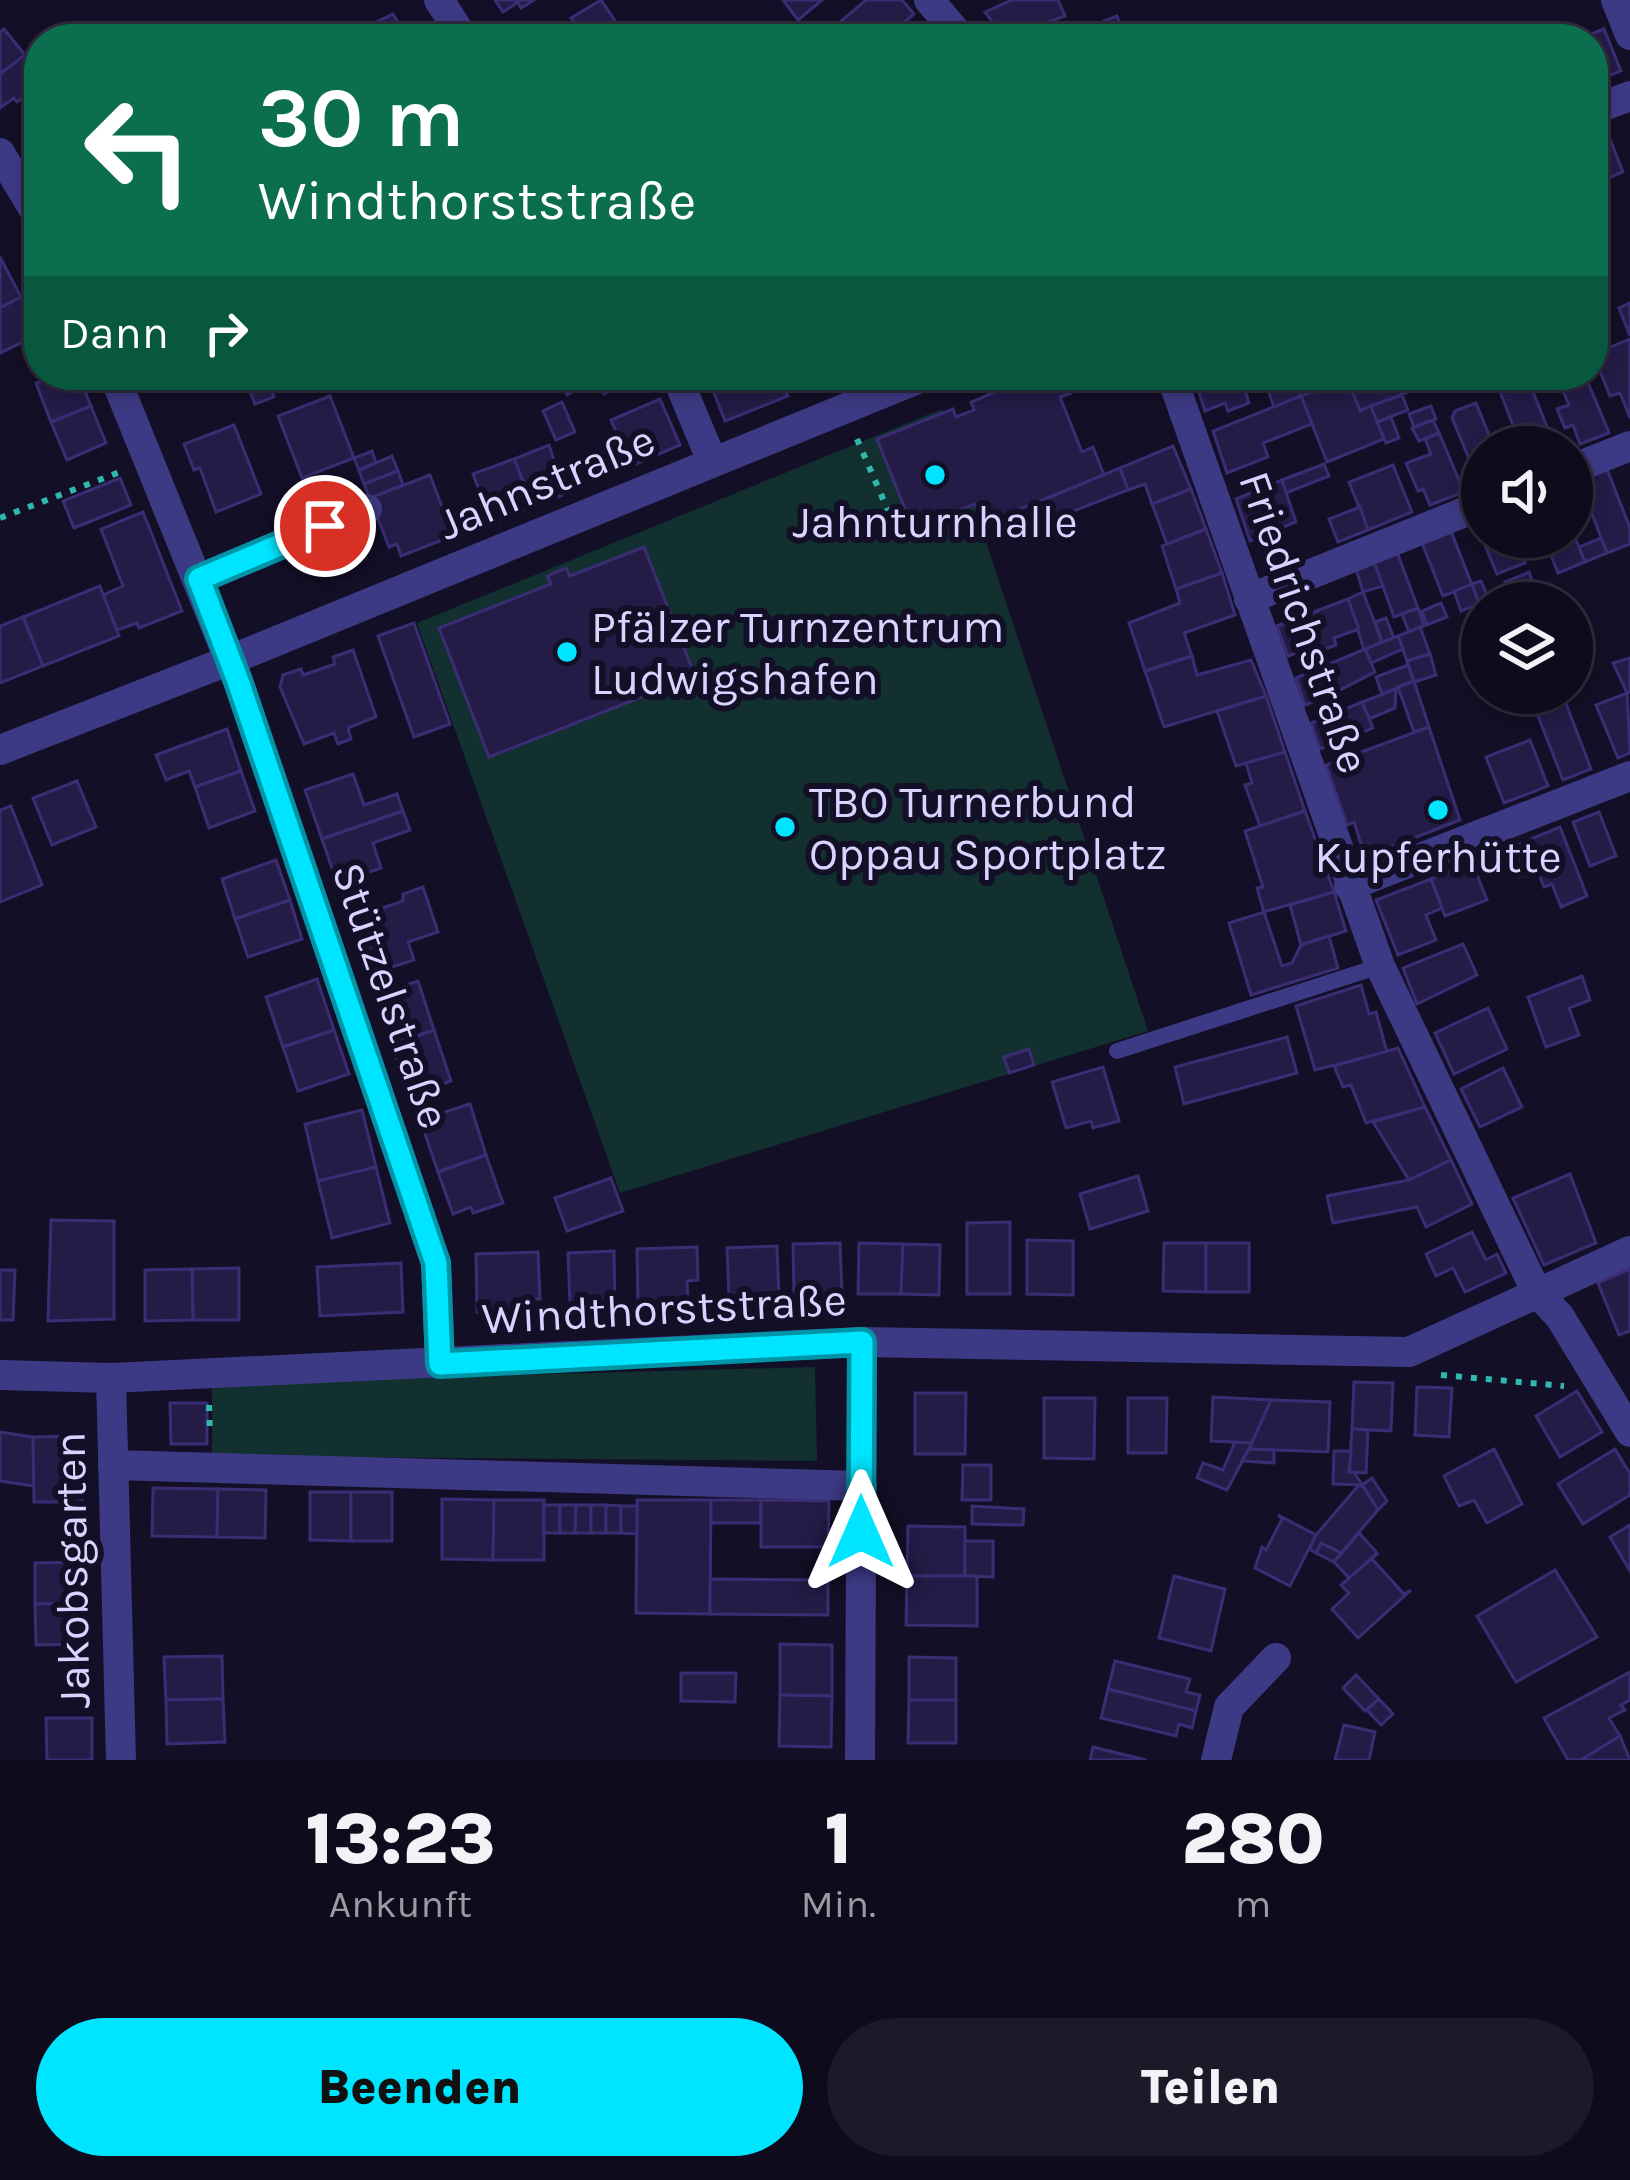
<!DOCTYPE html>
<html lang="de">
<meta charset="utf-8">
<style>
body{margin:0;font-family:Karla,sans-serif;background:#1c1929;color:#f1f3f6;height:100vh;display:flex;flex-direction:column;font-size:45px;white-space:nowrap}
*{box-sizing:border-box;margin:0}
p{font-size:39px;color:#9b9ba3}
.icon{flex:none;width:66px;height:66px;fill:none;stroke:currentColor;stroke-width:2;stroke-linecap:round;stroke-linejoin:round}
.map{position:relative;height:1760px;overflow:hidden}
.panel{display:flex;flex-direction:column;background:#0e0b1c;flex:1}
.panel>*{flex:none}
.guide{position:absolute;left:24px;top:24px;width:1584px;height:366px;border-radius:48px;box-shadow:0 6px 18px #0003,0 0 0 3px #2e2b3b;background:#0b6e4f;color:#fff;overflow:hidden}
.tools{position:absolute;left:1461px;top:426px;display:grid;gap:24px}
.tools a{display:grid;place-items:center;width:132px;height:132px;border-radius:50%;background:#0e0b1c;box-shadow:0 6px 18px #0003,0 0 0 3px #2e2b3b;font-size:60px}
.pin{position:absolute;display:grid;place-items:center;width:102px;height:102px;color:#fff;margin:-51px;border:6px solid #fff;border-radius:50%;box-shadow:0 3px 12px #0007}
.me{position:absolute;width:132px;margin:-66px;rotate:0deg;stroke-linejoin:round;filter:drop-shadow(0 0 9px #0008)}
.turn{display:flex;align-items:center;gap:42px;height:252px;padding:0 36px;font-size:54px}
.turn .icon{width:156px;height:156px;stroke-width:2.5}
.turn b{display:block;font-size:84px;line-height:102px}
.then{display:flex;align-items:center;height:114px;padding:0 36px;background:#0003;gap:24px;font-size:45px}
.eta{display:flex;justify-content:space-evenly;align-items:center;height:204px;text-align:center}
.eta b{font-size:72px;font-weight:800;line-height:84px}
.cta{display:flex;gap:24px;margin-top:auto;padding:24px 36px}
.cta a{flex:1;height:138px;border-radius:72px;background:#00e5ff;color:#111;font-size:48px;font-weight:800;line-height:138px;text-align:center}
.cta a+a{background:#1c1929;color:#f1f3f6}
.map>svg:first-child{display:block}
</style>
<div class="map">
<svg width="1630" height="1760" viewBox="0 0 1630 1760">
<rect width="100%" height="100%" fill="#130f26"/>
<g fill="#12302f">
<polygon points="942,409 1148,1031 620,1193 417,623"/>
<polygon points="815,1367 817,1461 212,1456 212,1383"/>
</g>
<g fill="#241b47" stroke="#3b2d73" stroke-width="3">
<polygon points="495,0 534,0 521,8 518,2 503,12"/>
<polygon points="601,0 622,31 610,39 548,39 574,22 571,18"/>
<polygon points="783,0 822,0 798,20"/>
<polygon points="866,0 902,0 914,14 884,39 871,39 868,35 863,39 825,39 823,36"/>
<polygon points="1012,0 1058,0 1065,16 1005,39 985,12"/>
<polygon points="393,14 408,39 328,39 349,26 354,33"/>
<polygon points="1117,16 1125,37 1121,39 1059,39"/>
<polygon points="923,25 935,39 907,39"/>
<polygon points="4,29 25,55 0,74 0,32"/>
<polygon points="1604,29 1621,71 1593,82 1593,39 1579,39"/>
<polygon points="25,55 39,74 39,86 17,102 14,98 0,108 0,74"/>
<polygon points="1606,129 1623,172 1593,184 1593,135"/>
<polygon points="1593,205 1609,245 1593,251"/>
<polygon points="0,257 21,297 0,308"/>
<polygon points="21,297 39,334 0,353 0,308"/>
<polygon points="1630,303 1630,336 1619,308"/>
<polygon points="1630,339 1630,418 1620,393 1610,396 1593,354"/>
<polygon points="56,375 78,375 91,406 51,422 36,383"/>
<polygon points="143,375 191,375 192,376 148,388"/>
<polygon points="230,375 262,375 235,386"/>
<polygon points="265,375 274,397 255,404 246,381"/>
<polygon points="568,375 587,375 590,381 567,395 559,381"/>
<polygon points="597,375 635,375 604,394 594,377"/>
<polygon points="707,375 779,375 788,396 725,421"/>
<polygon points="839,375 869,375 843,385"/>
<polygon points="1036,375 1064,375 1071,393 1060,397 1082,452 1093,447 1104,475 983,524 975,504 913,529 877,439 953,409 956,417 974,410 971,402"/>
<polygon points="1241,375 1249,403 1228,411 1225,403 1205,411 1194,377"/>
<polygon points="1354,375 1402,375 1408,392 1360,411 1347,378"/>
<polygon points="1493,375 1526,375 1528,379 1499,389"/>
<polygon points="1556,375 1585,375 1609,433 1580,444 1573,425 1565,428 1557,409 1569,405"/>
<polygon points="1347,378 1360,411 1371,406 1384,439 1327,462 1301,396"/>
<polygon points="1295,379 1301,396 1274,407 1268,390"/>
<polygon points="1528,379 1555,447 1514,446 1507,430 1514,428 1499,389"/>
<polygon points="1402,395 1408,410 1377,422 1371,406"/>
<polygon points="330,396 354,458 302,478 278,416"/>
<polygon points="1301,396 1312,424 1263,443 1268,457 1227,473 1213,431"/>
<polygon points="660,399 680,445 631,466 611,420"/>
<polygon points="562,402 575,432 556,440 543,411"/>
<polygon points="1476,403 1494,447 1482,447 1480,485 1452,418 1455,411"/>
<polygon points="91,406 106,443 67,460 51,422"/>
<polygon points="1431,406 1436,419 1414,427 1409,414"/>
<polygon points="1391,417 1399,438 1386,443 1377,422"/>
<polygon points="1433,420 1439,433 1419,441 1412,428"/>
<polygon points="234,425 261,494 216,512 200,468 194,470 184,444"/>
<polygon points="1439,433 1464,492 1430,505 1423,489 1418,491 1406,463 1431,454 1425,439"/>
<polygon points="549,445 565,494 533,506 514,459"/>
<polygon points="1173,446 1191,489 1152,504 1145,484 1128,490 1120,468"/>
<polygon points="372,451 376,463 359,470 354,458"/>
<polygon points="392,456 398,471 364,484 359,470"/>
<polygon points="514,459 533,506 496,521 494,513 488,514 473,474"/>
<polygon points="1324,464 1329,476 1286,493 1282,480"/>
<polygon points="1393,465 1412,512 1368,530 1349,482"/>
<polygon points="1120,468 1128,490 1050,520 1043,500"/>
<polygon points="1607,469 1630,528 1630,544 1607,553 1579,480"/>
<polygon points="398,471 403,485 370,498 364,484"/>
<polygon points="430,475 453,536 401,556 397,544 389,547 370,498"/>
<polygon points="120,478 131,505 74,528 63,501"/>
<polygon points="1282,480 1296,522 1250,541 1236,499"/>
<polygon points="1191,489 1206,529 1167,544 1152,504"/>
<polygon points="1360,507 1368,530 1338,542 1329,519"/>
<polygon points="143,512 182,611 139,628 137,623 117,630 103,595 123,586 101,529"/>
<polygon points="1482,519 1482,537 1515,537 1525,563 1497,574 1475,521"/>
<polygon points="1206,529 1222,573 1176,589 1162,546"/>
<polygon points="1572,530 1585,562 1558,573 1546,543 1540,545 1537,537 1572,537"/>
<polygon points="1451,531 1472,585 1443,596 1422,543"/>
<polygon points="1601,538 1607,553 1585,562 1579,547"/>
<polygon points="644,547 695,676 489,757 439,628 551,584 547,576 566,568 570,576"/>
<polygon points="1397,552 1418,608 1394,617 1374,562"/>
<polygon points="1374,562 1383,586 1363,592 1356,569"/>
<polygon points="1529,572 1533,583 1509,592 1505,582"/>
<polygon points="1222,573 1235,615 1184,633 1192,656 1145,671 1129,623 1180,603 1176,589"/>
<polygon points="1481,581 1489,600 1479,604 1472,584"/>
<polygon points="1472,584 1479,604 1461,611 1454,591"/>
<polygon points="100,586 119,636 43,666 23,617"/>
<polygon points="1363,592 1382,642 1364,650 1348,599"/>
<polygon points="1348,599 1359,629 1334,638 1336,645 1312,654 1310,648 1288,656 1277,626"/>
<polygon points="1441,603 1447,617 1427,625 1422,611"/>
<polygon points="1418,608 1424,626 1409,632 1402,614"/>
<polygon points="23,617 43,666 0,683 0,626"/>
<polygon points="1386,618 1394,638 1382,642 1375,622"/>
<polygon points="414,623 450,724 414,737 378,636"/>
<polygon points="1420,627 1430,654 1407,661 1398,636"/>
<polygon points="1398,636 1403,649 1371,663 1365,649"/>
<polygon points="1365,649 1375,672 1338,691 1341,699 1328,704 1326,697 1305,705 1296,678"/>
<polygon points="353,650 376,717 348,728 351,739 338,744 334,733 304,744 280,687 283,675 301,669 303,675 335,664 333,657"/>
<polygon points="1430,654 1436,675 1414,682 1407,661"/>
<polygon points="1192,656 1197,675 1251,660 1266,696 1164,727 1145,671"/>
<polygon points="1630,658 1630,692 1627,693 1613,663"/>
<polygon points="1408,665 1414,681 1382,694 1376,677"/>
<polygon points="1414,681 1429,727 1414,732 1398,687"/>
<polygon points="1396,689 1395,708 1369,719 1362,702"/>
<polygon points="1529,693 1562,693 1591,769 1563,780"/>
<polygon points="1627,693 1630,753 1618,758 1596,705"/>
<polygon points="1266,696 1285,752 1236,766 1217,711"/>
<polygon points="1362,702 1373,728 1320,749 1311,723"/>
<polygon points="1429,727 1460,820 1365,857 1354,822 1347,825 1326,765"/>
<polygon points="227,729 241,771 195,787 189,771 166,780 156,755"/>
<polygon points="1530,740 1548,786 1504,803 1486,757"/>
<polygon points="1285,752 1305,811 1260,826 1245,785 1252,783 1246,763"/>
<polygon points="241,771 255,811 209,828 195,787"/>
<polygon points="353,774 364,805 397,794 403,811 322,839 305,790"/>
<polygon points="77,781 96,827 52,845 33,798"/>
<polygon points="11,806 42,885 0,902 0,810"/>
<polygon points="403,811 410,830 373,843 381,868 337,883 322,839"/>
<polygon points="1305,811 1334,892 1264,912 1257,888 1263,887 1245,831"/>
<polygon points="1599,812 1616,856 1590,866 1573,822"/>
<polygon points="1560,827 1587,896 1561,907 1552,884 1544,887 1537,870 1519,877 1507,849"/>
<polygon points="276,860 290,900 235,919 222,879"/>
<polygon points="1472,862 1487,900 1445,916 1431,879"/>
<polygon points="1431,879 1442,908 1426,915 1436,940 1398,955 1376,900"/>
<polygon points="423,887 438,932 408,942 414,960 392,967 389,959 366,967 351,919 403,901 403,894"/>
<polygon points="1334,892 1346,931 1301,945 1290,905"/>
<polygon points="290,900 302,939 248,957 235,919"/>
<polygon points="1264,912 1282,966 1292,963 1301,945 1329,936 1338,968 1251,995 1229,923"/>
<polygon points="1463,944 1477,975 1417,1004 1403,968"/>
<polygon points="1582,976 1590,1000 1569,1008 1579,1035 1546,1047 1528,997"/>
<polygon points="317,979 334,1030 283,1047 266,997"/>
<polygon points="418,981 434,1030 392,1045 375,996"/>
<polygon points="1361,985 1369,1014 1376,1012 1387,1052 1315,1070 1296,1006"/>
<polygon points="1488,1008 1507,1049 1454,1074 1435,1033"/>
<polygon points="334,1030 349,1074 298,1091 283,1047"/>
<polygon points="434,1030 451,1081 409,1095 392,1045"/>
<polygon points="1287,1037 1297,1073 1184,1104 1175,1067"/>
<polygon points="1398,1048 1425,1107 1366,1123 1351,1085 1343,1087 1334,1066"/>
<polygon points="1029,1049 1034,1065 1009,1073 1004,1057"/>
<polygon points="1103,1067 1119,1121 1093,1128 1091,1121 1066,1128 1052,1082"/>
<polygon points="1503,1068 1522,1107 1480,1127 1461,1089"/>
<polygon points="470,1104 486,1155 438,1172 423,1128 444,1121 442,1113"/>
<polygon points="1425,1107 1451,1160 1409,1180 1373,1122"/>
<polygon points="362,1110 376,1167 318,1181 305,1124"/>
<polygon points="486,1155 503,1203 473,1213 471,1207 453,1214 438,1172"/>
<polygon points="1451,1160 1472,1204 1426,1227 1417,1207 1333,1223 1327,1196 1409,1180"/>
<polygon points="376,1167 390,1223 332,1238 318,1181"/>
<polygon points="1570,1174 1596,1243 1544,1265 1513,1198"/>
<polygon points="1138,1176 1148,1211 1090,1229 1080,1194"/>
<polygon points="611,1178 623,1211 567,1231 555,1198"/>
<polygon points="51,1220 114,1221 114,1319 48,1321"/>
<polygon points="1010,1222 1010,1294 967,1294 967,1223"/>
<polygon points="1472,1232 1486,1260 1497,1254 1506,1273 1465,1292 1453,1268 1436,1276 1426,1254"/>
<polygon points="1027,1240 1073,1241 1073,1295 1027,1294"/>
<polygon points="840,1243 842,1294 794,1295 793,1244"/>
<polygon points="859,1243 903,1244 901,1294 858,1294"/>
<polygon points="1164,1243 1206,1243 1206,1292 1163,1291"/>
<rect x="1206" y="1243" width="43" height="49"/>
<polygon points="903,1244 940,1245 939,1295 901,1294"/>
<polygon points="777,1246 779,1297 729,1299 727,1248"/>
<polygon points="697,1247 698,1280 687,1281 688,1301 638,1303 637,1249"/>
<polygon points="614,1251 615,1303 570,1305 568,1253"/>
<polygon points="538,1252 540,1299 533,1299 533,1310 477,1312 476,1254"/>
<polygon points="401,1263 403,1312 320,1316 317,1267"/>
<polygon points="239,1268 239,1320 193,1320 192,1269"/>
<polygon points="192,1269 193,1320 145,1321 145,1270"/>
<polygon points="1630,1269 1630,1331 1619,1335 1598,1283"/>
<polygon points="0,1270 15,1270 13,1320 0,1320"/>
<polygon points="1354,1382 1393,1383 1391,1431 1352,1429"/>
<polygon points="1417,1387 1452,1388 1449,1437 1415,1435"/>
<polygon points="1577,1391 1602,1432 1560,1457 1536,1416"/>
<polygon points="915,1393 966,1393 965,1454 915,1454"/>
<polygon points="1213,1397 1271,1400 1252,1443 1211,1441"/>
<polygon points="1044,1398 1095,1398 1094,1459 1044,1458"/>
<polygon points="1128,1398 1167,1398 1166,1453 1128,1453"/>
<polygon points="1271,1400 1330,1402 1328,1452 1249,1449"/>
<polygon points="170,1403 207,1403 207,1444 171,1444"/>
<polygon points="1352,1429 1368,1430 1366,1473 1349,1472"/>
<polygon points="0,1432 33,1437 34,1486 0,1481"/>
<polygon points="81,1436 82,1502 34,1502 33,1437"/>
<polygon points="1235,1442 1252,1443 1227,1490 1197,1478 1203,1463 1223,1470"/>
<polygon points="1249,1449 1274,1450 1274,1463 1242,1461"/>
<polygon points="1494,1449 1522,1504 1487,1523 1474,1500 1459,1506 1444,1476"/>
<polygon points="1615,1449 1630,1474 1630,1495 1583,1524 1558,1484"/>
<polygon points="1334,1451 1351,1451 1349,1472 1354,1472 1362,1485 1333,1484"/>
<polygon points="963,1465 991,1465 991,1500 962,1500"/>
<polygon points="1372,1478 1387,1501 1378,1510 1362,1485"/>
<polygon points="1358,1486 1363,1486 1378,1510 1341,1553 1321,1543 1316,1553 1309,1549 1316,1535"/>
<polygon points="153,1488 218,1489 217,1537 152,1536"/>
<polygon points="218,1489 266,1490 265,1538 217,1537"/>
<polygon points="310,1492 351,1492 351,1541 310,1540"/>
<rect x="351" y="1492" width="41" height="49"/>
<polygon points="442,1499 494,1500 493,1560 442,1559"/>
<polygon points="494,1500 544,1500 544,1560 493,1560"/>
<polygon points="637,1500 711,1500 710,1614 636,1613"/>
<rect x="711" y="1500" width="50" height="23"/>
<polygon points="761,1500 829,1501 828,1547 761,1547"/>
<rect x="544" y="1505" width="16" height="28"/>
<polygon points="560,1505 576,1505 575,1533 560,1533"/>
<polygon points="576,1505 591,1505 591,1533 575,1533"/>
<rect x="591" y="1505" width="15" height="28"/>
<polygon points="606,1505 621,1506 621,1533 606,1533"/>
<polygon points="621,1506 637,1506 637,1534 621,1533"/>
<polygon points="972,1506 1024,1509 1023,1525 972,1524"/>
<polygon points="1278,1515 1316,1535 1290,1586 1255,1568 1262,1547 1266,1550 1282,1519"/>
<polygon points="1630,1525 1630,1571 1610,1537"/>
<polygon points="908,1526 965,1527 965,1576 907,1576"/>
<polygon points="1359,1533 1377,1553 1349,1578 1334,1562"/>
<polygon points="965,1541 993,1541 993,1577 965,1576"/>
<polygon points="1321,1543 1341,1553 1334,1562 1316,1553"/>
<polygon points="1378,1553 1372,1559 1404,1594 1411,1590 1358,1638 1332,1609 1349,1593 1341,1585"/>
<polygon points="86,1562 87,1603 35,1604 35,1563"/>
<polygon points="1555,1570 1597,1637 1516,1682 1477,1616"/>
<polygon points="907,1576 977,1576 977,1626 906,1625"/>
<polygon points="1174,1576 1225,1589 1211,1651 1159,1638"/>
<polygon points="710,1579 828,1580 828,1615 710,1614"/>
<polygon points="87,1603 87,1644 36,1645 35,1604"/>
<polygon points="780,1644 832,1645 832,1696 780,1695"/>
<polygon points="222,1656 223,1699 166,1700 164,1657"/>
<polygon points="909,1657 956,1658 956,1700 909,1700"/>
<polygon points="1115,1661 1190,1679 1186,1692 1200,1695 1196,1711 1108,1689"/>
<polygon points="1630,1672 1630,1700 1621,1705 1625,1710 1609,1718 1620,1736 1581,1760 1568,1760 1544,1718"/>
<polygon points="681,1673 736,1673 735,1702 681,1701"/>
<polygon points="1356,1675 1379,1699 1365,1711 1343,1688"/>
<polygon points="1108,1689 1196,1711 1192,1728 1179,1724 1176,1736 1101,1718"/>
<polygon points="780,1695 832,1696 831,1747 779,1746"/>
<polygon points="223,1699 225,1742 167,1744 166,1700"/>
<polygon points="1379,1699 1393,1714 1381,1725 1367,1710"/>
<polygon points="909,1700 956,1700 956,1743 908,1743"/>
<polygon points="46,1718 92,1718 92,1760 47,1760"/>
<polygon points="1344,1725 1375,1732 1369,1760 1335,1760"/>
<polygon points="1620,1736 1630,1760 1581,1760"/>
<polygon points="1093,1747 1146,1760 1090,1760"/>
</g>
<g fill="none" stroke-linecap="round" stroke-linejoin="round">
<g stroke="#2fb8b0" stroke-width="6" stroke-dasharray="6 9" stroke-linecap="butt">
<polyline points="857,439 903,545"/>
<polyline points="0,518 120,472"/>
<polyline points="1441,1375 1564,1386"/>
<polyline points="209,1405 210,1434"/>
</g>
<polyline stroke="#3d3a85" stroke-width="16" points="1117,1051 1380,966"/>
<g stroke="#3d3a85" stroke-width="30">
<polyline points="439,0 464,39"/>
<polyline points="929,0 962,39"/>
<polyline points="1616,0 1630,35"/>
<polyline points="1593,110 1630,96"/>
<polyline points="0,153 39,218"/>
<polyline points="114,375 238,681 436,1263 440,1364"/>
<polyline points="676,375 712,461"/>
<polyline points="1171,375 1380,966 1536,1291 1560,1317 1630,1432"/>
<polyline points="1572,469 1630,446"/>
<polyline points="199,579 367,509"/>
<polyline points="1249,599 1482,505"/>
<polyline points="0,750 230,660 927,375"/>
<polyline points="1349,886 1630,776"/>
<polyline points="0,1375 111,1378 862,1342 1409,1352 1630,1251"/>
<polyline points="111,1378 121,1760"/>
<polyline points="113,1465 862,1486"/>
<polyline points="860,1760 862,1342"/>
<polyline points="1216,1760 1229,1707 1276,1658"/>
</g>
</g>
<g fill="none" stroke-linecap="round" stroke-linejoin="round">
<defs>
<polyline id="route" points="325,526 199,579 238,681 436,1263 440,1364 862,1342 861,1532"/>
</defs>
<use href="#route" stroke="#0095a6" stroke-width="30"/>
<use href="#route" stroke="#00e5ff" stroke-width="21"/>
</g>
<g fill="#00e5ff" stroke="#130f26" stroke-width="4.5">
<circle cx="935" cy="475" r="12"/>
<circle cx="567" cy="652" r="12"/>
<circle cx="1438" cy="810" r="12"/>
<circle cx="785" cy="827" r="12"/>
</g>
<g text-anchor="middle" stroke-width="12" stroke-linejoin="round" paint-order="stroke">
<g font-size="45" fill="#d9d4ff" stroke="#130f26">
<text transform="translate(546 481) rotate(-23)" y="16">Jahnstraße</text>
<text transform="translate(1305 622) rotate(71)" y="16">Friedrichstraße</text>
<text transform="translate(392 995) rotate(71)" y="16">Stützelstraße</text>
<text transform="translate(664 1308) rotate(-3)" y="16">Windthorststraße</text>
<text transform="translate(71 1570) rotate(-91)" y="16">Jakobsgarten</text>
</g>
<g font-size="45" fill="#d9d4ff" stroke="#130f26">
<text x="935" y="537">Jahnturnhalle</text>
<text x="591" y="642" text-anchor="start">Pfälzer Turnzentrum<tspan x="591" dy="52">Ludwigshafen</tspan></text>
<text x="809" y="817" text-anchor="start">TBO Turnerbund<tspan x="809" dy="52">Oppau Sportplatz</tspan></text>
<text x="1438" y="872">Kupferhütte</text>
</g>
</g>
</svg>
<div class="tools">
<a><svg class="icon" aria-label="sound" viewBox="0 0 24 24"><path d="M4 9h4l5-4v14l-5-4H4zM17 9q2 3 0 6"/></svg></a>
<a><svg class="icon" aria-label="layers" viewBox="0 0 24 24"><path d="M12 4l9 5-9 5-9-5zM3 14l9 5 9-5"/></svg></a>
</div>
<div class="pin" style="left:325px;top:526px;background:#d93025"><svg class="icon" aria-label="arrive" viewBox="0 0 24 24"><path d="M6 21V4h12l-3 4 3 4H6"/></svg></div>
<svg class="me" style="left:861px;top:1532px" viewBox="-20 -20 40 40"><path d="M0-17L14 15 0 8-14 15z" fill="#00e5ff" stroke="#fff" stroke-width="4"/></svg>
<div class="guide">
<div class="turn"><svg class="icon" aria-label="left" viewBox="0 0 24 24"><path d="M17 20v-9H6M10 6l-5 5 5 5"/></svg><div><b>30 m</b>Windthorststraße</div></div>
<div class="then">Dann<svg class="icon" aria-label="right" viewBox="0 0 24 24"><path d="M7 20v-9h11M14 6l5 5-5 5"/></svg></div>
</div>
</div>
<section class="panel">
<div class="eta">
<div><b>13:23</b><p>Ankunft</p></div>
<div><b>1</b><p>Min.</p></div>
<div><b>280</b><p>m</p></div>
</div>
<div class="cta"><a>Beenden</a><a>Teilen</a></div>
</section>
